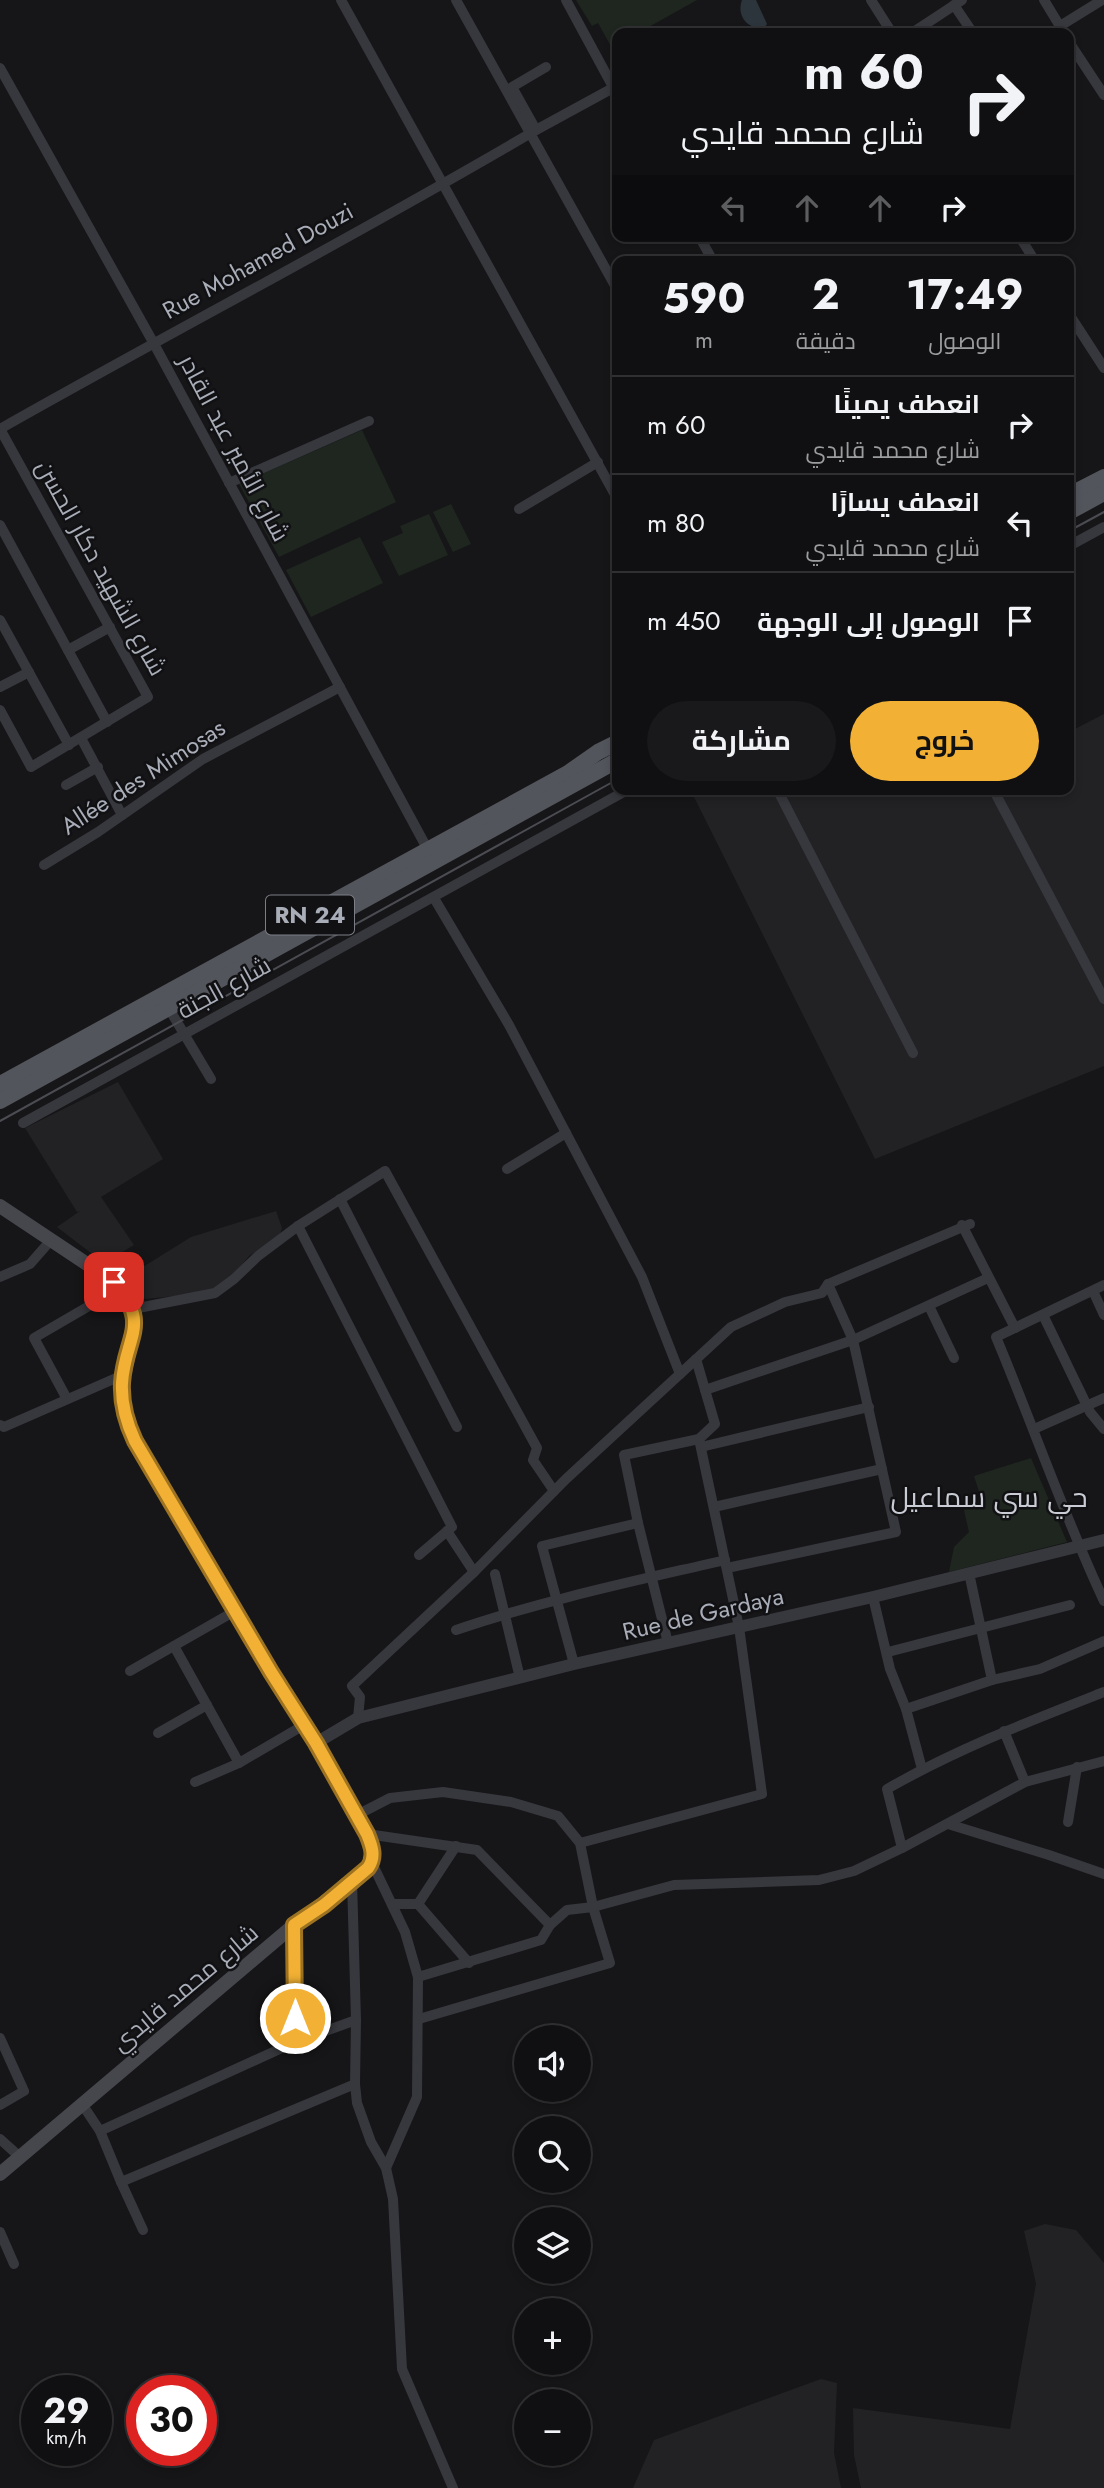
<!DOCTYPE html>
<html lang="ar">
<meta charset="utf-8">
<style>
body{margin:0;font-family:Jost,Cairo,sans-serif;background:#19191b;color:#f1f3f6;direction:rtl;height:100vh;display:flex;flex-direction:column;font-size:26px;white-space:nowrap}
*{box-sizing:border-box;margin:0}
p{font-size:23px;color:#9c9d9f}
.icon{flex:none;width:38px;height:38px;fill:none;stroke:currentColor;stroke-width:2;stroke-linecap:round;stroke-linejoin:round}
.map{position:relative;flex:1;overflow:hidden;direction:ltr}
.details{position:absolute;left:612px;top:256px;width:462px;height:539px;display:flex;flex-direction:column;background:#101012;border-radius:14px;box-shadow:0 4px 10px #0003,0 0 0 2px #303032;direction:rtl}
.details>*{flex:none}
.banner{position:absolute;left:612px;top:28px;width:462px;height:214px;border-radius:14px;box-shadow:0 4px 10px #0003,0 0 0 2px #303032;direction:rtl;background:#101012;color:#f1f3f6;overflow:hidden}
.tools{position:absolute;left:514px;top:2025px;display:grid;gap:14px}
.tools a{display:grid;place-items:center;width:77px;height:77px;border-radius:50%;background:#101012;box-shadow:0 4px 10px #0003,0 0 0 2px #303032;font-size:35px}
.speed{position:absolute;left:21px;top:2375px;display:flex;gap:14px;font-size:35px;font-weight:700;text-align:center}
.speed>*{display:grid;place-content:center;width:91px;height:91px;border-radius:50%;background:#101012;box-shadow:0 4px 10px #0003,0 0 0 2px #303032;line-height:1}
.speed small{font-size:18px;font-weight:400}
.speed .limit{border:10px solid #d22;background:#fff;color:#111}
.pin{position:absolute;display:grid;place-items:center;width:60px;height:60px;color:#fff;margin:-30px;border-radius:14px;box-shadow:0 4px 10px #0006}
.me{position:absolute;width:77px;margin:-38px;rotate:0deg;stroke-linejoin:round;filter:drop-shadow(0 0 5px #0008)}
.turn{display:flex;align-items:center;gap:24px;height:147px;padding:0 35px;font-size:32px}
.turn .icon{width:91px;height:91px;stroke-width:2.5}
.turn b{display:block;font-size:49px;line-height:60px}
.lanes{display:flex;align-items:center;height:66px;padding:0 35px;background:#0003;justify-content:center;gap:35px;direction:ltr}
.lanes .off{opacity:.35}
.eta{display:flex;justify-content:space-evenly;align-items:center;height:119px;text-align:center}
.eta b{font-size:42px;font-weight:700;line-height:49px}
.cta{display:flex;gap:14px;margin-top:auto;padding:14px 35px}
.cta a{flex:1;height:80px;border-radius:42px;background:#f2b134;color:#111;font-size:28px;font-weight:700;line-height:80px;text-align:center}
.cta a+a{background:#19191b;color:#f1f3f6}
ul{padding:0;list-style:none}
li{display:flex;align-items:center;gap:21px;height:98px;padding:0 35px;border-top:2px solid #303032}
li div{flex:1}
li b{display:block;font-size:26px}
li em{font-style:normal}
.map>svg:first-child{display:block}
</style>
<div class="map">
<svg width="1104" height="2488" viewBox="0 0 1104 2488">
<rect width="100%" height="100%" fill="#161618"/>
<g fill="#222225">
<polygon points="1104,714 1104,1066 875,1159 690,789 1069,789 1069,732"/>
<polygon points="118,1082 163,1159 101,1197 134,1245 104,1263 57,1227 80,1211 77,1212 25,1128"/>
<polygon points="276,1211 282,1228 279,1237 249,1256 231,1278 207,1293 145,1299 130,1275 191,1237"/>
<polygon points="1045,2224 1076,2230 1104,2263 1104,2488 861,2488 854,2455 853,2408 1010,2429 1036,2284 1024,2231"/>
<polygon points="821,2379 837,2383 834,2453 841,2488 633,2488 654,2440"/>
</g>
<g fill="#1e261f">
<polygon points="576,0 697,0 638,33 618,33 618,45 612,48 598,23 592,26"/>
<polygon points="362,430 396,502 279,557 239,484"/>
<polygon points="451,504 471,544 453,552 433,512"/>
<polygon points="429,514 448,555 399,576 382,542 403,533 400,526"/>
<polygon points="360,537 383,583 311,617 286,570"/>
<polygon points="1031,1458 1067,1542 949,1572 954,1547 969,1532 963,1506 982,1501 974,1476"/>
</g>
<path fill="#2c353c" d="M 742,0 L 756,0 L 767,24 L 764,28 C 748,30 736,16 742,0 Z"/>
<g fill="none" stroke-linecap="round" stroke-linejoin="round">
<g stroke="#37383d" stroke-width="10">
<polyline points="341,0 618,500"/>
<polyline points="456,0 618,291"/>
<polyline points="566,0 618,96"/>
<polyline points="871,0 892,33"/>
<polyline points="1044,0 1064,33"/>
<polyline points="954,5 973,33"/>
<polyline points="1060,26 1102,0"/>
<polyline points="912,33 962,0"/>
<polyline points="1069,42 1104,95"/>
<polyline points="546,67 512,87 536,130 613,88"/>
<polyline points="0,68 153,342 428,850"/>
<polyline points="699,236 713,261"/>
<polyline points="1019,236 1035,261"/>
<polyline points="1069,314 1104,368"/>
<path d="M 0,429 C 178,328 360,234 536,130"/>
<polyline points="229,483 369,421"/>
<polyline points="519,509 598,462"/>
<polyline points="0,525 107,722"/>
<polyline points="1069,546 1104,527"/>
<polyline points="0,620 69,745"/>
<polyline points="68,650 110,627"/>
<polyline points="0,687 29,672"/>
<polyline points="0,710 31,767 148,697 0,429"/>
<polyline points="81,738 122,815"/>
<polyline points="66,785 98,767"/>
<polyline points="777,789 913,1053"/>
<polyline points="993,789 1104,999"/>
<polyline points="44,865 98,832 203,759 340,687"/>
<polyline points="434,898 509,1025 642,1277 680,1374"/>
<polyline points="168,1007 211,1079"/>
<polyline points="23,1123 629,789"/>
<polyline points="507,1169 566,1133"/>
<polyline points="340,1199 457,1427"/>
<polyline points="962,1225 1015,1328"/>
<polyline points="298,1226 452,1527 419,1555"/>
<polyline points="0,1277 30,1264 51,1240"/>
<path d="M 1104,1285 L 996,1337 C 1033,1425 1063,1514 1104,1601"/>
<polyline points="1093,1291 1104,1315"/>
<polyline points="929,1306 954,1358"/>
<polyline points="133,1309 215,1293 234,1279 258,1256 298,1226 385,1171 537,1448 533,1460 554,1491"/>
<polyline points="1043,1315 1090,1412 1104,1429"/>
<polyline points="705,1390 853,1340 988,1278"/>
<polyline points="67,1399 34,1338 120,1288"/>
<polyline points="0,1425 4,1427 123,1375"/>
<polyline points="1034,1429 1104,1398"/>
<polyline points="701,1447 869,1407"/>
<polyline points="714,1507 882,1469"/>
<polyline points="447,1531 474,1572"/>
<polyline points="727,1568 896,1532 853,1340 828,1284 970,1224"/>
<polyline points="969,1573 992,1680"/>
<polyline points="495,1574 520,1678"/>
<polyline points="873,1597 890,1669 906,1709 922,1769"/>
<path d="M 456,1630 C 544,1600 635,1581 725,1560"/>
<polyline points="668,1643 638,1523 624,1455 699,1439 715,1424 696,1359"/>
<polyline points="174,1646 239,1763 304,1725"/>
<polyline points="888,1652 1070,1605"/>
<polyline points="574,1664 542,1546 638,1523"/>
<polyline points="130,1671 235,1611"/>
<polyline points="906,1709 992,1680 1040,1669 1104,1641"/>
<polyline points="358,1718 360,1697 352,1686 474,1572 566,1479 731,1327 785,1302 822,1293 828,1284"/>
<polyline points="1004,1731 1025,1782"/>
<polyline points="158,1733 207,1705"/>
<polyline points="195,1782 239,1763"/>
<polyline points="357,1815 390,1798 443,1792 511,1802 558,1816 580,1843 593,1907 610,1963 419,2019"/>
<polyline points="1068,1822 1077,1767"/>
<polyline points="948,1824 1049,1855 1104,1874"/>
<polyline points="367,1834 477,1850 550,1925"/>
<polyline points="580,1843 762,1794 739,1627 699,1439"/>
<path d="M 902,1848 L 887,1789 C 957,1749 1030,1721 1104,1692"/>
<polyline points="372,1863 405,1932 418,1977 417,2097 386,2168"/>
<polyline points="352,1881 356,2020 355,2084 357,2103 371,2142 386,2168 393,2199 402,2369 453,2488"/>
<polyline points="393,1904 418,1904 469,1963"/>
<polyline points="418,1904 456,1846"/>
<polyline points="294,1925 295,2042"/>
<polyline points="418,1977 541,1940 550,1925 567,1910 593,1907 674,1885 819,1880 854,1871 902,1848 1025,1782 1104,1761"/>
<polyline points="0,2038 24,2091 0,2105"/>
<polyline points="82,2104 100,2131 121,2182 355,2084"/>
<polyline points="100,2131 295,2042 356,2020"/>
<polyline points="0,2139 20,2157"/>
<polyline points="121,2182 143,2230"/>
<polyline points="0,2232 14,2264"/>
</g>
<polyline stroke="#37383d" stroke-width="12" points="316,1743 358,1718 574,1664 873,1597 1104,1540"/>
<polyline stroke="#45474d" stroke-width="14" points="0,1206 114,1282 130,1303 134,1314 135,1327 122,1385 123,1403 131,1434 271,1672 316,1743 367,1834 373,1856 372,1863 363,1873 294,1925 0,2174"/>
<g stroke="#53555c" stroke-width="16">
<polyline points="1069,495 1104,477"/>
<polyline points="1069,512 1104,493"/>
<polyline points="0,1084 568,773 598,752 618,742"/>
<polyline points="0,1101 618,760"/>
</g>
<g stroke="#4a4c52" stroke-width="2">
<polyline points="1069,531 1104,512"/>
<polyline points="0,1121 618,779"/>
</g>
</g>
<g fill="none" stroke-linecap="round" stroke-linejoin="round">
<defs>
<path id="route" d="M 114,1282 C 152,1325 125,1336 122,1383 C 121,1403 127,1424 135,1441 L 271,1672 L 316,1743 L 367,1834 C 372,1846 376,1857 368,1868 L 324,1905 L 294,1925 L 295,2018"/>
</defs>
<use href="#route" stroke="#9d7322" stroke-width="18"/>
<use href="#route" stroke="#f2b134" stroke-width="12"/>
</g>
<g text-anchor="middle" stroke-width="5" stroke-linejoin="round" paint-order="stroke">
<rect fill="#111113" stroke="#7b7e86" stroke-width="2" x="266" y="895.5" width="88" height="39" rx="5"/>
<g font-size="23" font-weight="bold" fill="#a8adb8">
<text x="310" y="923">RN 24</text>
</g>
<g font-size="24" fill="#a8adb8" stroke="#111113">
<text transform="translate(258 261) rotate(-29)" y="8">Rue Mohamed Douzi</text>
<text transform="translate(234 448) rotate(62)" y="8">شارع الأمير عبد القادر</text>
<text transform="translate(101 568) rotate(61)" y="8">شارع الشهيد دكار الحسن</text>
<text transform="translate(143 777) rotate(-33)" y="8">Allée des Mimosas</text>
<text transform="translate(224 988) rotate(-29)" y="8">شارع الجنة</text>
<text transform="translate(703 1614) rotate(-13)" y="8">Rue de Gardaya</text>
<text transform="translate(185 1988) rotate(-40)" y="8">شارع محمد قايدي</text>
</g>
<g font-size="28" fill="#c9ccd4" stroke="#111113">
<text x="989" y="1507">حي سي سماعيل</text>
</g>
</g>
</svg>
<div class="tools">
<a><svg class="icon" aria-label="sound" viewBox="0 0 24 24"><path d="M4 9h4l5-4v14l-5-4H4zM17 9q2 3 0 6"/></svg></a>
<a><svg class="icon" aria-label="search" viewBox="0 0 24 24"><circle cx="10" cy="10" r="6"/><path d="M15 15l6 6"/></svg></a>
<a><svg class="icon" aria-label="layers" viewBox="0 0 24 24"><path d="M12 4l9 5-9 5-9-5zM3 14l9 5 9-5"/></svg></a>
<a>+</a>
<a>−</a>
</div>
<div class="speed"><div>29<small>km/h</small></div><div class="limit">30</div></div>
<div class="pin" style="left:114px;top:1282px;background:#d93025"><svg class="icon" aria-label="arrive" viewBox="0 0 24 24"><path d="M6 21V4h12l-3 4 3 4H6"/></svg></div>
<svg class="me" style="left:295px;top:2018px" viewBox="-20 -20 40 40"><circle r="17" fill="#f2b134" stroke="#fff" stroke-width="3"/><path d="M0-11L8 9 0 5-8 9z" fill="#fff"/></svg>
<div class="banner">
<div class="turn"><svg class="icon" aria-label="right" viewBox="0 0 24 24"><path d="M7 20v-9h11M14 6l5 5-5 5"/></svg><div><b>60 m</b>شارع محمد قايدي</div></div>
<div class="lanes"><svg class="icon off" aria-label="left" viewBox="0 0 24 24"><path d="M17 20v-9H6M10 6l-5 5 5 5"/></svg><svg class="icon off" aria-label="ahead" viewBox="0 0 24 24"><path d="M12 20V5M6 11l6-6 6 6"/></svg><svg class="icon off" aria-label="ahead" viewBox="0 0 24 24"><path d="M12 20V5M6 11l6-6 6 6"/></svg><svg class="icon" aria-label="right" viewBox="0 0 24 24"><path d="M7 20v-9h11M14 6l5 5-5 5"/></svg></div>
</div>
<section class="details">
<div class="eta">
<div><b>17:49</b><p>الوصول</p></div>
<div><b>2</b><p>دقيقة</p></div>
<div><b>590</b><p>m</p></div>
</div>
<ul>
<li><svg class="icon" aria-label="right" viewBox="0 0 24 24"><path d="M7 20v-9h11M14 6l5 5-5 5"/></svg><div><b>انعطف يمينًا</b><p>شارع محمد قايدي</p></div><em>60 m</em></li>
<li><svg class="icon" aria-label="left" viewBox="0 0 24 24"><path d="M17 20v-9H6M10 6l-5 5 5 5"/></svg><div><b>انعطف يسارًا</b><p>شارع محمد قايدي</p></div><em>80 m</em></li>
<li><svg class="icon" aria-label="arrive" viewBox="0 0 24 24"><path d="M6 21V4h12l-3 4 3 4H6"/></svg><div><b>الوصول إلى الوجهة</b></div><em>450 m</em></li>
</ul>
<div class="cta"><a>خروج</a><a>مشاركة</a></div>
</section>
</div>
